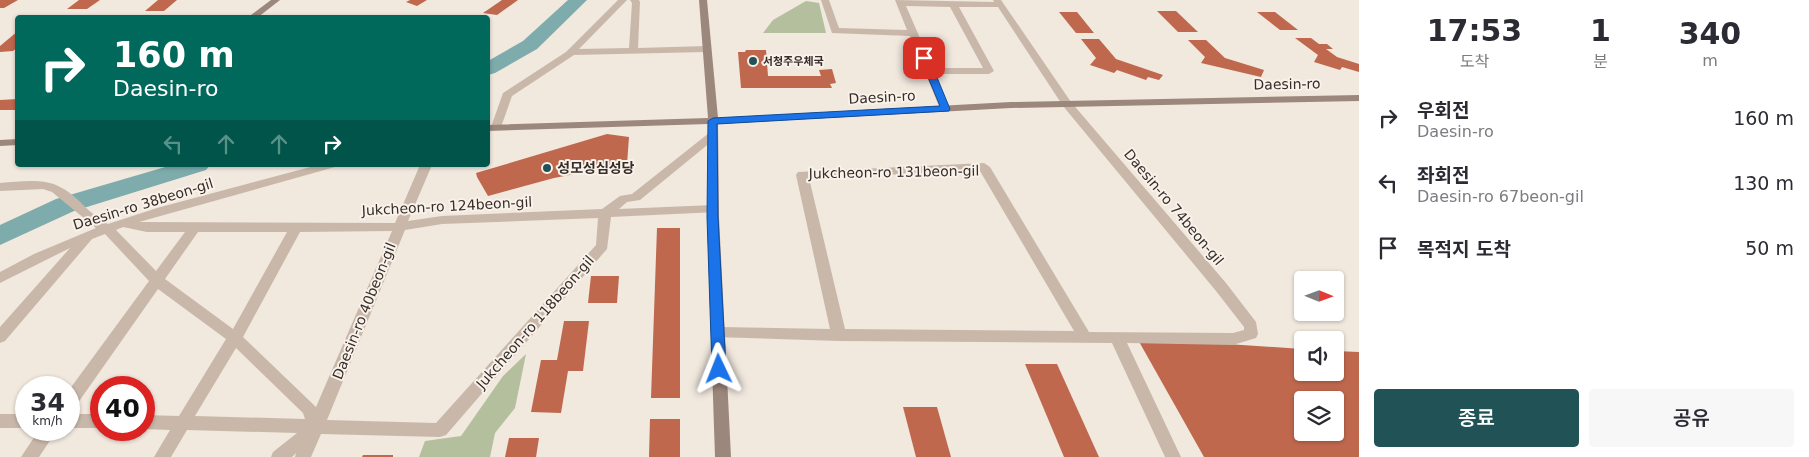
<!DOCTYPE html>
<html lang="ko">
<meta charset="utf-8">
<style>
body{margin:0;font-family:"DejaVu Sans","Noto Sans KR",sans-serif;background:#f7f7f7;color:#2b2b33;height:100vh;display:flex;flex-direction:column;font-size:19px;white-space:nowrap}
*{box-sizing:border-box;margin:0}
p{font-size:16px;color:#7c7c81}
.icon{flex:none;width:28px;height:28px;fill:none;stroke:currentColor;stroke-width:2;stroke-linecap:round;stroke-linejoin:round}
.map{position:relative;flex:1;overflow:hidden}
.side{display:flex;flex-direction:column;background:#fff;width:450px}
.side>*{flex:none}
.banner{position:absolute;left:15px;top:15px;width:475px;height:152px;border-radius:5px;box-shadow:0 1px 4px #0004;background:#00695c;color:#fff;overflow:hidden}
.needle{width:32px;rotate:91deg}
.buttons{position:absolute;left:1294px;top:271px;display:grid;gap:10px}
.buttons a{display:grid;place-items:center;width:50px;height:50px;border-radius:5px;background:#fff;box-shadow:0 1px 4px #0004;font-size:25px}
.speed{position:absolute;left:15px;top:376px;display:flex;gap:10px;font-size:25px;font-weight:700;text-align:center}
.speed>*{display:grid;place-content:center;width:65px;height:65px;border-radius:50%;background:#fff;box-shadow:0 1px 4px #0004;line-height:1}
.speed small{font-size:12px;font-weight:400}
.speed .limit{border:8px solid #d22;background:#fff;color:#111}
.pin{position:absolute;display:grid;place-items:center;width:42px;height:42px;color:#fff;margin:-21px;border-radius:10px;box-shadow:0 2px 8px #0006}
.me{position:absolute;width:55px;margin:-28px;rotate:358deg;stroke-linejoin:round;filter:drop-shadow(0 0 4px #0008)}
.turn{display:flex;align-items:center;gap:18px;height:105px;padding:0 15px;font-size:22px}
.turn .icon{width:65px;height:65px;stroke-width:2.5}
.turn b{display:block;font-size:35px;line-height:42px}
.lanes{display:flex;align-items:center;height:48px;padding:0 15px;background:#0003;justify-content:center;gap:25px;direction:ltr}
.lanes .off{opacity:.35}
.eta{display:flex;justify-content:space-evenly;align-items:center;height:85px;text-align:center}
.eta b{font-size:30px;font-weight:600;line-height:35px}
.cta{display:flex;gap:10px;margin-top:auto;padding:10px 15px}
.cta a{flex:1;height:58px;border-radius:5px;background:#215356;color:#fff;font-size:20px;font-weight:600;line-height:58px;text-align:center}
.cta a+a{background:#f7f7f7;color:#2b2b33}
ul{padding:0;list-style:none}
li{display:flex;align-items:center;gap:15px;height:65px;padding:0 15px}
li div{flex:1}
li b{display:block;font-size:19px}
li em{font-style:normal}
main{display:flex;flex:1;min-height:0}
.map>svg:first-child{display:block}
</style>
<main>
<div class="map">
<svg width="1359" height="457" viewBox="0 0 1359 457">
<rect width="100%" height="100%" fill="#f1e8de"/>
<g fill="#b4bf9e">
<polygon points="806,1 819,3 826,33 763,33 773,20"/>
<polygon points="526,354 515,408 495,433 490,457 419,457 425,441 461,436 503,376"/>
</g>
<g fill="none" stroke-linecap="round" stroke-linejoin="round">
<g fill="#7eabac" fill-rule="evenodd">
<polygon points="568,0 587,0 537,49 495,73 488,75 488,61 523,41"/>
<polygon points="172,165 210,165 206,170 74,211 0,245 0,225 56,199"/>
</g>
</g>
<g fill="#bf684e" fill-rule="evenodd">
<polygon points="0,0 18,0 4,8 0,8"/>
<polygon points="79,0 100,0 87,9 67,9"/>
<polygon points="158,0 177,0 164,11 145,11"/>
<polygon points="410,0 427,0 417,6 406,2"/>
<polygon points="502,0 518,0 497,15 483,13"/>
<polygon points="1157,11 1176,11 1198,32 1178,32"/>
<polygon points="1059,12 1077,12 1094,33 1076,33"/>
<polygon points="1257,12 1275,12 1298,30 1280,30"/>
<polygon points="18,31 18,47 13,51 0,52 0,46"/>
<polygon points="1295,38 1311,38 1319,44 1327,44 1333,49 1326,49 1337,57 1359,64 1359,72 1342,67 1340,70 1314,62 1318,55"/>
<polygon points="1081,39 1099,39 1116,59 1163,75 1159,80 1148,77 1146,80 1117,70 1114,73 1090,65 1096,58"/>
<polygon points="1188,40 1206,40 1225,58 1264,70 1261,77 1201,63 1205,57"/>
<polygon points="746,50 766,50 768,76 821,76 819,70 832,69 836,83 830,84 832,88 741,88 738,52 745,52"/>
<polygon points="18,99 18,110 0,110 0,100"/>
<polygon points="607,134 629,137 627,164 554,178 488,196 477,177 476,173"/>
<polygon points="657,228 680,228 680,398 651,398"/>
<polygon points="591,276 619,276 617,303 588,303"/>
<polygon points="564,321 589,321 583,371 568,371 561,413 531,412 541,360 557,360"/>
<path d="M 1137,338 L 1302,349 L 1302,372 L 1335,372 L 1335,351 L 1359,352 L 1359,457 L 1204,457 ZM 1302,400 L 1335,400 L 1335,432 L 1302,432 Z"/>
<polygon points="1025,364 1057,364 1099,457 1064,457"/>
<polygon points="903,407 937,407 951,457 916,457"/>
<polygon points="650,419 680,419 680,457 649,457"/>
<polygon points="509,438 539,438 536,457 505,457"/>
<polygon points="363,455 393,455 393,457 362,457"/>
</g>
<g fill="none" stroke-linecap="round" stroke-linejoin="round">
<g fill="#c9b8aa" fill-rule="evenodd">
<polygon points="618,0 627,0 579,49 629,48 632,3 630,0 639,0 640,2 638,48 706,46 711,49 706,52 574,55 512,96 501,127 496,130 492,129 491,127 503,93 566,52"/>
<path d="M 821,0 L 829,0 L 839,28 L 907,30 L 895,0 L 994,2 L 993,0 L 1001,0 L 1071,102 L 1226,283 L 1256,322 L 1258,334 L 1256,338 L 1233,345 L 1127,343 L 1181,457 L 1165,457 L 1112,343 L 839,341 L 713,337 L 711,333 L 713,329 L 718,327 L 830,329 L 796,175 L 798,172 L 984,163 L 990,167 L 1089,332 L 1233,333 L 1244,330 L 1244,327 L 1216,291 L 1063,106 L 998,7 L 959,7 L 994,71 L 989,74 L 935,74 L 950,109 L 945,112 L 940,109 L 910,36 L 832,33 ZM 906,6 L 950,7 L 983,68 L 933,68 ZM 980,171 L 1074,331 L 845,329 L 809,178 Z"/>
<path d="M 713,132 L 718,135 L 717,137 L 640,200 L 627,202 L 619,209 L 713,205 L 719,209 L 717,212 L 611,217 L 607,249 L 446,435 L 440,437 L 321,434 L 311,457 L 295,457 L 296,453 L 292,457 L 271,457 L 273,452 L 297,433 L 187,430 L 171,457 L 154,457 L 170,430 L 144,429 L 144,415 L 179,416 L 226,339 L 158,289 L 75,407 L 69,409 L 69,390 L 149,281 L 105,234 L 92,239 L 5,341 L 0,343 L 0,327 L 70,248 L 0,283 L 0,272 L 34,254 L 96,228 L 52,192 L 43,189 L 0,191 L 0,183 C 19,182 41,178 58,186 C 77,194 89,215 108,224 L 157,208 L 318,165 L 337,165 L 335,167 L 139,222 L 395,223 L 420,165 L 432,165 L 408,221 L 442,216 L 602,209 L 620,196 L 632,194 L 709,133 ZM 598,218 L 596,245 L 436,423 L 327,420 L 405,230 L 442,224 ZM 123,227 L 147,232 L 185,232 L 156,271 L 116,230 ZM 392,231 L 316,407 L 243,337 L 300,232 ZM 198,232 L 287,232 L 233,329 L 165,279 ZM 236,348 L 303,413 L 305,419 L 195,416 Z"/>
<rect x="0" y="414" width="26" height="14"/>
<rect x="69" y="414" width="32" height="14"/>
<polygon points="39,430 57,430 39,457 21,457"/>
</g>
<g fill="#9c877c" fill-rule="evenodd">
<polygon points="271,0 280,0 257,18 247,18"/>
<polygon points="699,0 707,0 718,118 1011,102 1359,95 1359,101 1011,108 718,124 719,217 731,457 715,457 707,217 708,124 488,131 488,125 708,118"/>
<polygon points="18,139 18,145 0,146 0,140"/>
</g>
</g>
<polygon fill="#1a73e8" stroke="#114b97" points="921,56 929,58 950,109 949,111 717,124 718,217 726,369 724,373 714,373 712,369 707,217 708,121 713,118 940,106 920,58"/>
<g fill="#215356" stroke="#f9f2ea" stroke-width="2">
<circle cx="753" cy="61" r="5"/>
<circle cx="547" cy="168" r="5"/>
</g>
<g text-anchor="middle" stroke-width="4" stroke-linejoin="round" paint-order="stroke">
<g font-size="11" font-weight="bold" fill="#362d29" stroke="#f9f2ea" text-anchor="start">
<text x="763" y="65">서청주우체국</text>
</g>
<g font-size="14" fill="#362d29" stroke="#f9f2ea">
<text transform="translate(1287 84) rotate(-1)" y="5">Daesin-ro</text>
<text transform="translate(882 97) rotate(-3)" y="5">Daesin-ro</text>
<text transform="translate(894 172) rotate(-1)" y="5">Jukcheon-ro 131beon-gil</text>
<text transform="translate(143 204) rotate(-17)" y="5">Daesin-ro 38beon-gil</text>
<text transform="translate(447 206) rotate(-3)" y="5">Jukcheon-ro 124beon-gil</text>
<text transform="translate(1174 207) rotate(50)" y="5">Daesin-ro 74beon-gil</text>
<text transform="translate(364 311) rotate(-68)" y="5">Daesin-ro 40beon-gil</text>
<text transform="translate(535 322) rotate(-49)" y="5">Jukcheon-ro 118beon-gil</text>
</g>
<g font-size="14" font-weight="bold" fill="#362d29" stroke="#f9f2ea" text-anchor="start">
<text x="557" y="173">성모성심성당</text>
</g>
</g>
</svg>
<div class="buttons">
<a><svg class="needle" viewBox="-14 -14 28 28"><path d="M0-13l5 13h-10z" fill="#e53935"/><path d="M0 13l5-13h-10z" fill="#7c7c81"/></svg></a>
<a><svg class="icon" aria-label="sound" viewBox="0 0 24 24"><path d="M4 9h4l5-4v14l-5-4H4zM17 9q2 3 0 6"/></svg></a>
<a><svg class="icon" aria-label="layers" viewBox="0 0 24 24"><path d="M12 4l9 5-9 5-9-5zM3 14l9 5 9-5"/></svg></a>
</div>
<div class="speed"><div>34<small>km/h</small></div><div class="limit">40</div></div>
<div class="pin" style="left:924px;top:58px;background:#d93025"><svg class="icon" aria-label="arrive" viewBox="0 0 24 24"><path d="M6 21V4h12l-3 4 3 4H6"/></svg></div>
<svg class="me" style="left:719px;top:369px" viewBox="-20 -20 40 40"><path d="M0-17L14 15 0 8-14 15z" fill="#1a73e8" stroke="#fff" stroke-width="4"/></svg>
<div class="banner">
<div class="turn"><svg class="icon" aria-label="right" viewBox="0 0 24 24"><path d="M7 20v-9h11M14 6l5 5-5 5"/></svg><div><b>160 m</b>Daesin-ro</div></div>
<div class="lanes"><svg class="icon off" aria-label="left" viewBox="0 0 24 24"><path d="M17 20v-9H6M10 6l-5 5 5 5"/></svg><svg class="icon off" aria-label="ahead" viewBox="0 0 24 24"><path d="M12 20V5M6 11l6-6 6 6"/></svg><svg class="icon off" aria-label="ahead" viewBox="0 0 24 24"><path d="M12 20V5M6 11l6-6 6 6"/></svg><svg class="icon" aria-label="right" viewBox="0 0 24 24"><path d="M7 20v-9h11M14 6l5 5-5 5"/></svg></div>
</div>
</div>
<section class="side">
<div class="eta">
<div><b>17:53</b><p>도착</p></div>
<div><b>1</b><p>분</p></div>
<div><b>340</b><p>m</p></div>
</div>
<ul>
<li><svg class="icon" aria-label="right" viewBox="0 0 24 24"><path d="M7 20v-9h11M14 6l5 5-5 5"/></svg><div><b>우회전</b><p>Daesin-ro</p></div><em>160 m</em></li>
<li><svg class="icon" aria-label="left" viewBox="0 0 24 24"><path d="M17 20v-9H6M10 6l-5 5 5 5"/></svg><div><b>좌회전</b><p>Daesin-ro 67beon-gil</p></div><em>130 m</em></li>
<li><svg class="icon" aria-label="arrive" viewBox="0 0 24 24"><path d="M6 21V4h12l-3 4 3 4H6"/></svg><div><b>목적지 도착</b></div><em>50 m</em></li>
</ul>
<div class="cta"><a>종료</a><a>공유</a></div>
</section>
</main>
